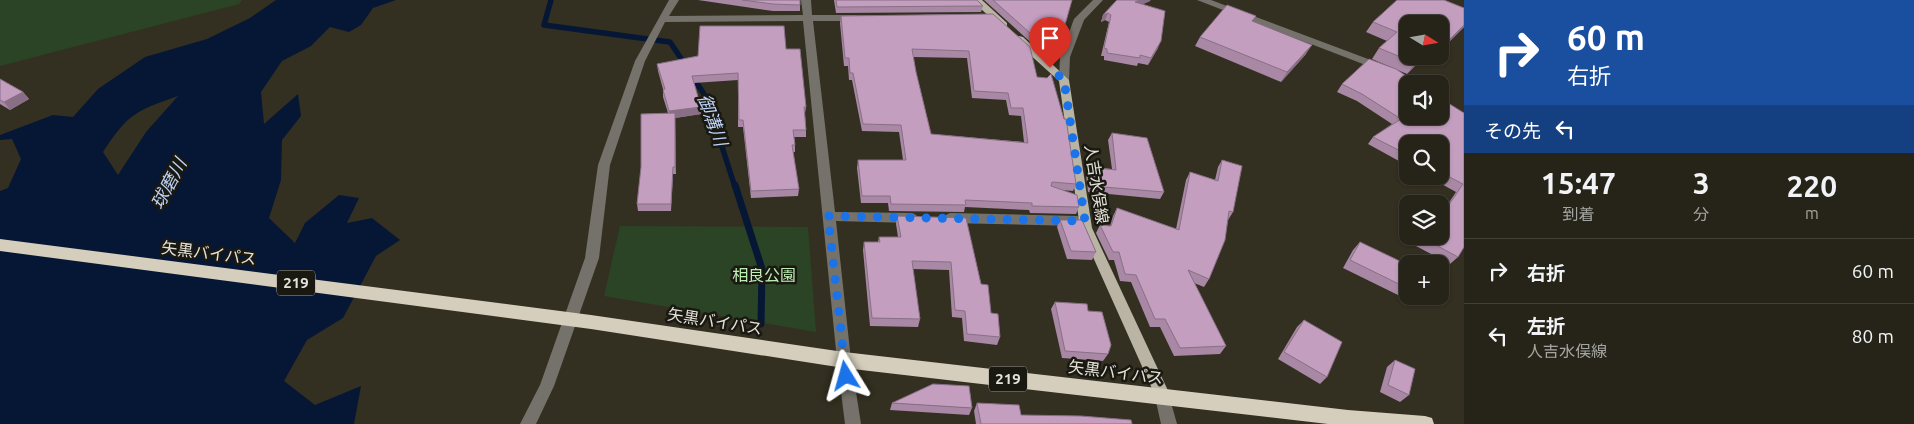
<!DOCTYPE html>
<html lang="ja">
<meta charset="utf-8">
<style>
body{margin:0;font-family:Ubuntu,"Noto Sans JP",sans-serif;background:#323026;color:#f1f3f6;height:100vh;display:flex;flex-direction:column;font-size:19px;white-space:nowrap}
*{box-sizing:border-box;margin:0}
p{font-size:16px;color:#a4a4a2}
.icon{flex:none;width:28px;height:28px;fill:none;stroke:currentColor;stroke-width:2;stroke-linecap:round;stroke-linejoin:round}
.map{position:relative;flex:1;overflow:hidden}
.details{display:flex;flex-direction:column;background:#262419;width:450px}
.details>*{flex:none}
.guide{background:#1a4fa0;color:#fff;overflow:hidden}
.needle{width:32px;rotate:101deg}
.tools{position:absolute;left:1399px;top:15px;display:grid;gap:10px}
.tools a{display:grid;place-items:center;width:50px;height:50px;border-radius:10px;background:#262419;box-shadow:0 1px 4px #0004,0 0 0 1px #424138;font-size:25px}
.pin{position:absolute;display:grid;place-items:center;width:42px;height:42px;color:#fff;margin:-51px -21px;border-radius:50% 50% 50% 0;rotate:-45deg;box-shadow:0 0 5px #0007}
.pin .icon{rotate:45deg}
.me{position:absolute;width:55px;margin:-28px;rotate:352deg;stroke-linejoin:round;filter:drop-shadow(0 0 4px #0008)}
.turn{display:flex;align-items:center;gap:18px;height:105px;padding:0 20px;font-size:22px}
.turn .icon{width:65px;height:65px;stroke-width:2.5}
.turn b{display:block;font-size:35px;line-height:42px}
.then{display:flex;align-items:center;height:48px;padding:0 20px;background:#0003;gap:10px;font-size:19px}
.eta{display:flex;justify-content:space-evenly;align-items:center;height:85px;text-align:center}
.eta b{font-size:30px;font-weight:700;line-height:35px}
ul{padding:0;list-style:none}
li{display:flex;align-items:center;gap:15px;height:65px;padding:0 20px;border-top:1px solid #424138}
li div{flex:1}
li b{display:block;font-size:19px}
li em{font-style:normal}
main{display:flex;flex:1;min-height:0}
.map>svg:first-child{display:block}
</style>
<main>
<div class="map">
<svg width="1464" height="424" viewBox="0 0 1464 424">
<rect width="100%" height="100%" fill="#333021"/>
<g fill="#2a4425">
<polygon points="0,0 242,0 239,4 0,66"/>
<polygon points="620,226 808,227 816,332 604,296"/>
</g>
<path fill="#061735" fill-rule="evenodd" d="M 276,0 L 396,0 L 373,8 L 361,25 L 349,32 L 330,27 L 311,46 L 282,61 L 261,92 L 264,124 L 298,94 L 301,116 L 282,140 L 281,180 L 269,218 L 295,243 L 305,223 L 339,195 L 359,198 L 347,223 L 372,218 L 400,240 L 376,256 L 343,318 L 307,340 L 284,381 L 315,405 L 361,386 L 354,424 L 0,424 L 0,191 L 8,188 L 21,159 L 12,139 L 0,140 L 0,135 L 53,115 L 73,117 L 98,89 L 145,57 L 207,39 L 250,18 ZM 178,96 L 146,132 L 118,175 L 103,152 C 128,114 135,111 178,96 Z"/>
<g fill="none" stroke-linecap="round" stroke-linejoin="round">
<g stroke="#061735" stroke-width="5.5">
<polyline points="551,0 544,25 670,42 686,66"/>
<polyline points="692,76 706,97 735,187"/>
</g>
<polyline stroke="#061735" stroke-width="7" points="735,185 762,269 761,324"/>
<g fill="#75726b" fill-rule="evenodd">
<polygon points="669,0 679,0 669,16 803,15 801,0 811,0 812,15 856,15 861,18 856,21 813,21 835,212 912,213 916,215 918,218 916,221 912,223 836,221 851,360 861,424 845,424 837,360 803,21 665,22 645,61 610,165 599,258 554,386 536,424 520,424 540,385 585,258 598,165 635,61"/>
<polygon points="1093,0 1103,0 1084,20 1070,57 1069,80 1064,83 1060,82 1059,80 1060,57 1074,19"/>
<polygon points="1197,0 1211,0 1384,65 1385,67 1384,69 1376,69"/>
<polygon points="950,213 1077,216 1081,218 1083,221 1081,224 1077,226 950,223 946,221 944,218 946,215"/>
<polygon points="1163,390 1168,392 1177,424 1161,424 1155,397 1158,392"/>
</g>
<g fill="#bab4a5" fill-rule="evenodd">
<polygon points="971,0 982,0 1007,23 1007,27 1001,27"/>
<polygon points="1019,36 1023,37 1069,80 1092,228 1171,397 1168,402 1163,404 1158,402 1080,228 1059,81 1015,41 1015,37"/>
</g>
<polygon fill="#d5cebc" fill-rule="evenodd" points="0,239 591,315 844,352 1348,410 1425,416 1432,418 1434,424 1328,424 844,368 591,329 0,251"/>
</g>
<g fill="#a888a4" fill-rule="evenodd">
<polygon points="698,0 800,0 800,11 773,11"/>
<polygon points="834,0 977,0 983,6 981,12 836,13"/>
<polygon points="984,0 1072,0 1056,52 1038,49"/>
<polygon points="1117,0 1150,1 1143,4 1158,48 1148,65 1138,63 1137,66 1104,60 1104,56 1101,56 1109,22 1105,20 1101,22 1103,15"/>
<polygon points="1464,8 1464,27 1440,51 1440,24 1408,56 1435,56 1431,60 1424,57 1407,74 1372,59 1379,48 1387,41 1366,32 1373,22"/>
<path d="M 993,14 L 1037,77 L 1076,184 L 1073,191 L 1062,190 L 1079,207 L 1076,214 L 1030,213 L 1029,210 L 965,207 L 964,212 L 889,211 L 888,203 L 861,203 L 857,168 L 858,160 L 903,160 L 899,132 L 862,131 L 852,80 L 849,80 L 848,66 L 844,66 L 840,23 L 841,16 ZM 913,57 L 967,58 L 972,98 L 1006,100 L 1009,115 L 1021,116 L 1024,142 L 931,134 L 916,72 Z"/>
<polygon points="1253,21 1306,54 1281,82 1195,46 1200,37"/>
<polygon points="786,49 806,107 805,114 806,130 806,137 794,137 795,145 795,152 793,152 799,189 798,196 751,198 743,127 738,127 738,80 694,83 701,107 701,114 675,118 676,174 673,174 671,211 638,211 637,204 668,113 663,97 663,89 658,71 657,64"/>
<polygon points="0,79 23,92 29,99 10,110 0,104"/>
<polygon points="1342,84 1464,113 1464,247 1458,257 1450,264 1416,246 1422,236 1440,236 1440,216 1456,192 1427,176 1440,176 1440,144 1408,144 1408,166 1368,144 1373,137 1392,124 1357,101 1337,92"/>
<polygon points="1112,133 1164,192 1160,199 1088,192 1086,174 1089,167 1112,169 1108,140"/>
<polygon points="1222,160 1233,212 1228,220 1227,220 1209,279 1204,287 1194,283 1226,346 1220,354 1174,356 1160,327 1150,327 1131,282 1120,281 1114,260 1109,260 1096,233 1100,225 1110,226 1113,216 1117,208 1176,229 1186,180 1190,172 1215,180 1218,167"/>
<polygon points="897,216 981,284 991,313 1000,337 997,345 964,341 962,318 952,317 949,270 913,269 920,319 918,327 870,326 863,250 864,242 878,242 879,237 898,237 896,224"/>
<polygon points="1060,220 1096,252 1092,260 1067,259 1057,227"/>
<polygon points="1360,242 1408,288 1400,296 1343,268 1353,250"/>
<polygon points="1055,302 1088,311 1108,354 1103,361 1062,358 1051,309"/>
<polygon points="1304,320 1327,377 1320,384 1278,359 1297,327"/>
<polygon points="1395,360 1409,395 1400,402 1380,392 1387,367"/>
<polygon points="892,403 972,408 969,415 890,410"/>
<polygon points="977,403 1021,415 1132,424 976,424 974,411"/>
</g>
<g fill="#886f86">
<polygon points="1140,0 1151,0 1150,1 1132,9 1135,2"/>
<polygon points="1108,13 1105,20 1101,22 1103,15"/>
<polygon points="1464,25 1464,27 1440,51 1440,49"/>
<polygon points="1161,41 1158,48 1148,65 1151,58"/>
<polygon points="1312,45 1306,54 1281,82 1287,72"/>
<polygon points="1422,56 1424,56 1407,74 1415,63"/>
<polygon points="23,92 29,99 10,110 4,102"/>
<polygon points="701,107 701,114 675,118 676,174 669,111"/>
</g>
<g fill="#c39ebf" stroke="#886f86" fill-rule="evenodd">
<polygon points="742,0 800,0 800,5 773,4"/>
<polygon points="836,0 977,0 983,6 837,7"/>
<polygon points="993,0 1072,0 1059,46 1040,42"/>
<polygon points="1117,0 1140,0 1135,2 1165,11 1161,41 1151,58 1140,55 1140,58 1107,53 1107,49 1104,48 1111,15 1108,13 1103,15"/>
<polygon points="1397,0 1444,0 1464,8 1464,25 1440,49 1440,24 1408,24 1408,56 1422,56 1415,63 1379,48 1397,32 1373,22"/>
<polygon points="1227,5 1256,16 1252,21 1312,45 1287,72 1200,37"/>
<path d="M 993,14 L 1030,47 L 1037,77 L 1047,78 L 1051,74 L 1064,119 L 1066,119 L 1076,184 L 1052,182 L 1051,186 L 1077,195 L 1079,207 L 1032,206 L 1032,203 L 965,200 L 966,205 L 891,204 L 890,196 L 862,196 L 858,160 L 906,160 L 901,125 L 863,124 L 853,73 L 850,73 L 849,58 L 845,58 L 841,16 ZM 912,49 L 969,51 L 974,91 L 1008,93 L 1011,108 L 1023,108 L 1028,143 L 931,134 L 916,72 Z"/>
<polygon points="700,26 784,26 786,49 800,49 806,107 804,107 806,130 793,130 795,145 792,145 799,189 751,191 743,120 739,120 738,73 692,76 701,107 669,111 663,90 665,89 657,64 698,56"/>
<polygon points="1369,59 1396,69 1418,84 1408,84 1408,116 1440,116 1440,98 1464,113 1464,247 1458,257 1423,238 1424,236 1440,236 1440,218 1463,184 1440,172 1440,144 1408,144 1408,155 1373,137 1401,119 1362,94 1342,84"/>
<polygon points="0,79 23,92 4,102 0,100"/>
<polygon points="675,113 675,167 673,167 671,204 637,204 641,167 641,114"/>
<polygon points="1112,133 1147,138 1164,192 1092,186 1089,167 1116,170"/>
<polygon points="1222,160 1242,166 1233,212 1229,211 1225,240 1209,279 1188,270 1226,346 1180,348 1165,319 1155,319 1136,275 1125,274 1119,252 1113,252 1100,225 1111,226 1117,208 1179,230 1190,172 1218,181"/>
<polygon points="897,216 966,218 981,284 988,285 991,313 998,314 1000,337 967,334 965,311 955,310 951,262 912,261 920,319 872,318 864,242 880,242 879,237 901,237"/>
<polygon points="1060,220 1082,220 1096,252 1071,251"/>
<polygon points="1360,242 1408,265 1407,288 1350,260"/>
<polygon points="1055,302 1087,304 1088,311 1102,312 1111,345 1108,354 1065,351"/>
<polygon points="1304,320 1342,342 1327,377 1284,352"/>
<polygon points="1395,360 1415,369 1409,395 1388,385"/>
<polygon points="933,384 969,386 972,408 892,403"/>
<polygon points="977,403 1019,405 1021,415 1081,416 1131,420 1132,424 981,424"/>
</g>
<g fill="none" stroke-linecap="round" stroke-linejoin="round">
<polyline stroke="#1a73e8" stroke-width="9" stroke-dasharray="0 16.2" points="846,376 828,216 1085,221 1064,80 1050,68"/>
</g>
<g text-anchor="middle" stroke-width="5" stroke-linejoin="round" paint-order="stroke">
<g fill="#191811" stroke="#a7a59d" stroke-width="1">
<rect x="277" y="270.5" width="38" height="25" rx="4"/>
<rect x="989" y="366.5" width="38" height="25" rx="4"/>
</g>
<g font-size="15" font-weight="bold" fill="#e4e2d9">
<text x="296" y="288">219</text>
<text x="1008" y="384">219</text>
</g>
<g font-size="16" fill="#e4e2d9" stroke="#191811">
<text transform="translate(1097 184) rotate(81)" y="6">人吉水俣線</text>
<text transform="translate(209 253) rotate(7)" y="6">矢黒バイパス</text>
<text transform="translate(715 321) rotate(9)" y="6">矢黒バイパス</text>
<text transform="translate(1116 372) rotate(7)" y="6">矢黒バイパス</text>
</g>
<g font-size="16" fill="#bdeeb4" stroke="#191811">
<text x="764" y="281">相良公園</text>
</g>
<g font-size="18" font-style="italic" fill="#bdd3f7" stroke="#191811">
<text transform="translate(712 120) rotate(70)" y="6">御溝川</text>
<text transform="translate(169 184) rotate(-62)" y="6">球磨川</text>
</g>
</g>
</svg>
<div class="tools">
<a><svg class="needle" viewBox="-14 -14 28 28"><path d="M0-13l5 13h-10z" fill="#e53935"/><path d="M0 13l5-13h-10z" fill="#a4a4a2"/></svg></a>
<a><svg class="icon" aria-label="sound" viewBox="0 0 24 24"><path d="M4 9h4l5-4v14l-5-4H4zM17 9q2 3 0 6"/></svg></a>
<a><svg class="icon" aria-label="search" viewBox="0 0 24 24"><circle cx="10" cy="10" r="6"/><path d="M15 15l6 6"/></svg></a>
<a><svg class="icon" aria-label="layers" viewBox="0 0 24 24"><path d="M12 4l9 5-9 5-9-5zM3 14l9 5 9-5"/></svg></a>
<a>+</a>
</div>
<div class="pin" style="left:1050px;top:68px;background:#d93025"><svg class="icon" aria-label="arrive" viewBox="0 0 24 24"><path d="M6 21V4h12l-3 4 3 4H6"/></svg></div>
<svg class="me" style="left:846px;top:376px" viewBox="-20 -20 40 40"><path d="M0-17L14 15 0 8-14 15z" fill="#1a73e8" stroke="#fff" stroke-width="4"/></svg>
</div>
<section class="details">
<div class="guide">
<div class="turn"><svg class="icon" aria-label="right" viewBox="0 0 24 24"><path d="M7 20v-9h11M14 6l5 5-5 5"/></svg><div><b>60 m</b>右折</div></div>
<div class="then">その先<svg class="icon" aria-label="left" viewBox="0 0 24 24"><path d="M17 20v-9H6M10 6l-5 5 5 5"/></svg></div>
</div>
<div class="eta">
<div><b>15:47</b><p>到着</p></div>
<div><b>3</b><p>分</p></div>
<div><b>220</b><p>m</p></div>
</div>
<ul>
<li><svg class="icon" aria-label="right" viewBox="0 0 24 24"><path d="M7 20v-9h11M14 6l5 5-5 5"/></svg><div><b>右折</b></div><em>60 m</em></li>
<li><svg class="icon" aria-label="left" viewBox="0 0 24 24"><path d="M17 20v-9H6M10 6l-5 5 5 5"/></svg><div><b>左折</b><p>人吉水俣線</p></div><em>80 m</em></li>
</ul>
</section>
</main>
